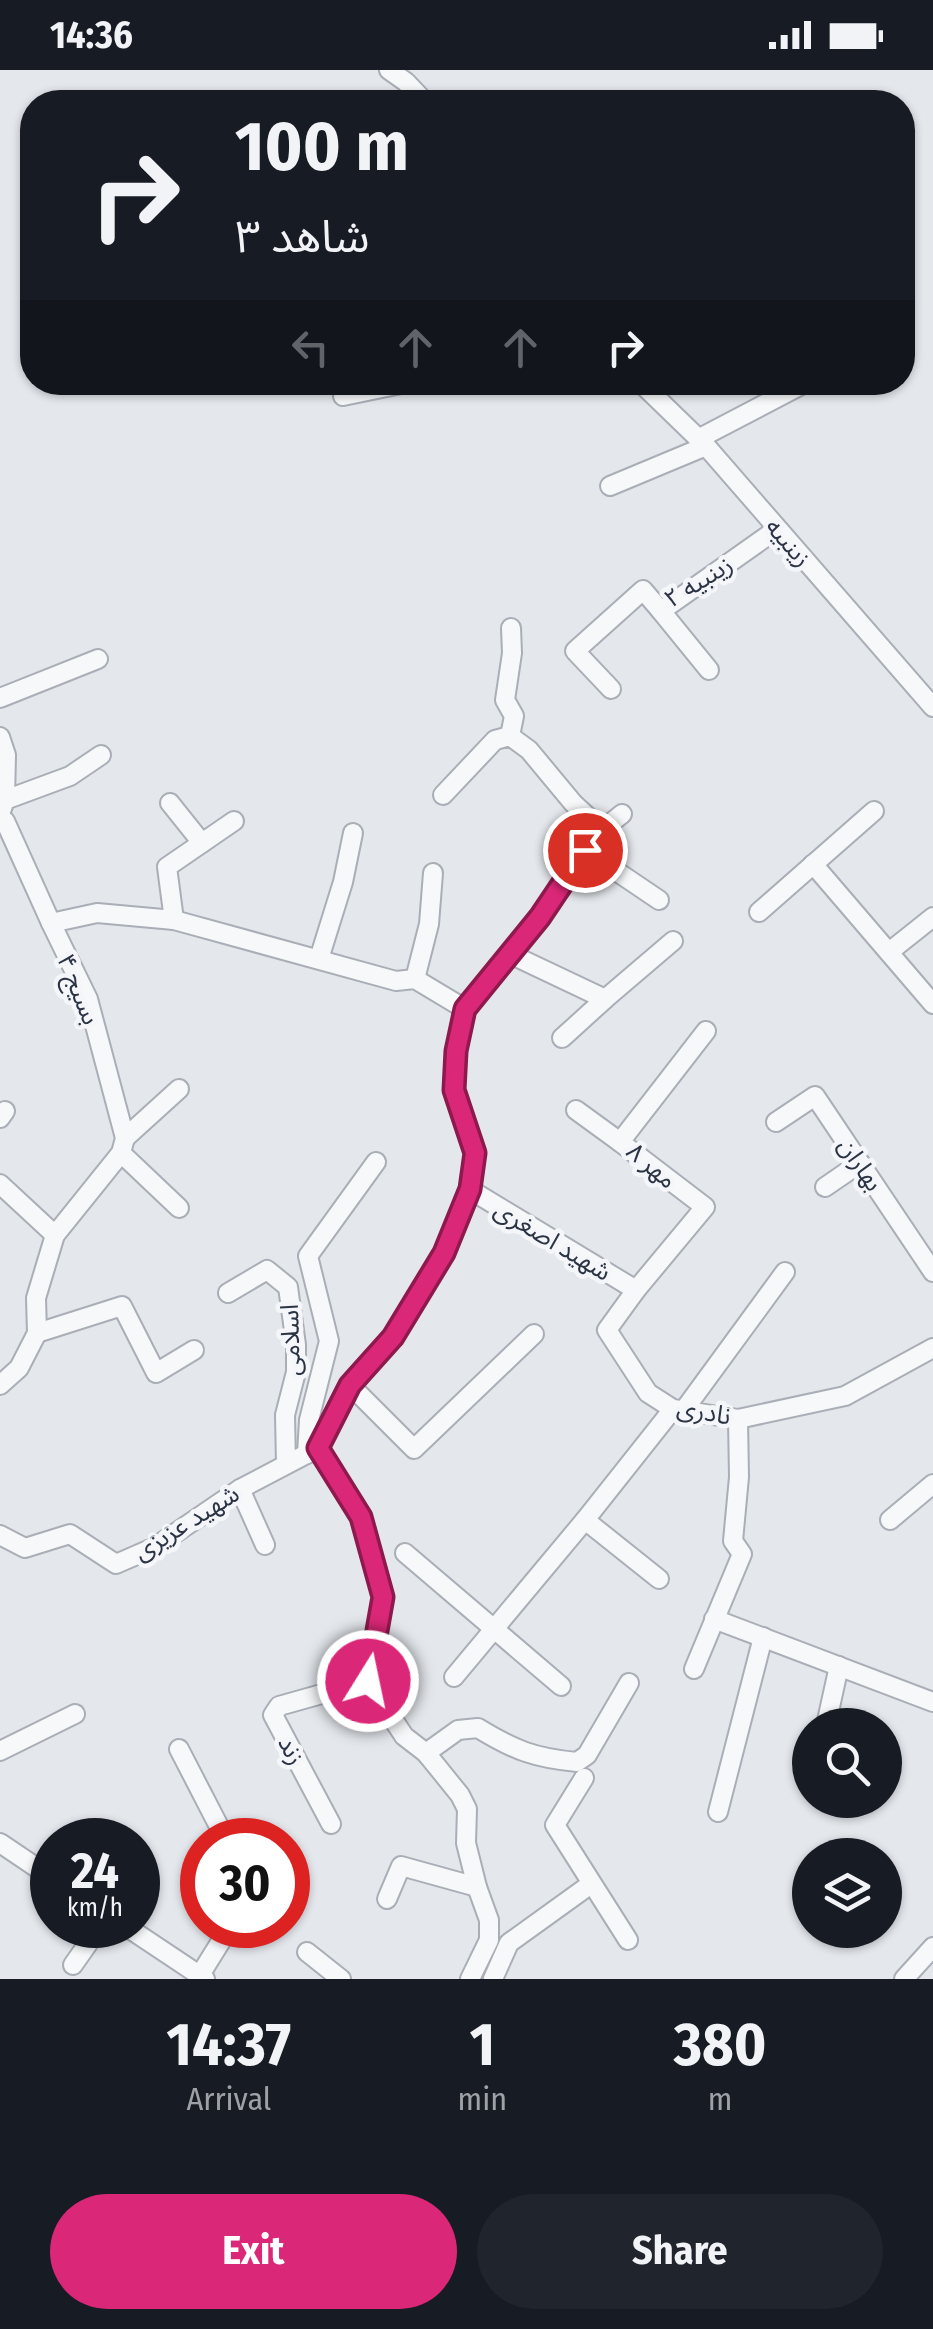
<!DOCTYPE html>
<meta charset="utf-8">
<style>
body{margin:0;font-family:"Fira Sans Condensed","Noto Sans Arabic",sans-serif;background:#20242c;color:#f1f3f6;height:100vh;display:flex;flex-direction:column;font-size:38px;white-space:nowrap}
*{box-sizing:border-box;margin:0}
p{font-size:32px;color:#9ea1a6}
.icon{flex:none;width:55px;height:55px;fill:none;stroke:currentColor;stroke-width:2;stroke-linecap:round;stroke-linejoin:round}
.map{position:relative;height:1909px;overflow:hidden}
.drawer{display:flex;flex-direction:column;background:#171b24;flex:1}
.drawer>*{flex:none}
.hud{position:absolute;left:20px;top:20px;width:895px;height:305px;border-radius:40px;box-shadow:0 2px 8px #0004;background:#171b24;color:#f1f3f6;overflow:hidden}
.controls{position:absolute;left:792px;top:1638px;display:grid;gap:20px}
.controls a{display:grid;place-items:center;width:110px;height:110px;border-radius:50%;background:#171b24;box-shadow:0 2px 8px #0004;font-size:50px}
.speed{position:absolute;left:30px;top:1748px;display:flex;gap:20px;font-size:50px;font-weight:700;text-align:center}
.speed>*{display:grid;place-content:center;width:130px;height:130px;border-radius:50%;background:#171b24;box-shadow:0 2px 8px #0004;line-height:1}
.speed small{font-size:25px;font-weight:400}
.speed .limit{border:15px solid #d22;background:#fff;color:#111}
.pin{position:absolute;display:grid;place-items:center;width:85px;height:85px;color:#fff;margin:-42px;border:5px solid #fff;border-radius:50%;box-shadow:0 2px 10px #0007}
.me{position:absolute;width:110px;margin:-55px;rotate:10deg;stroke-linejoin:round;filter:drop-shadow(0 0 8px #0008)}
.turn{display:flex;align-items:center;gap:35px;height:210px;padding:0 50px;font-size:45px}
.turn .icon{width:130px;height:130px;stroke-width:2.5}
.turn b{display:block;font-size:70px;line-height:85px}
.lanes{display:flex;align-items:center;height:95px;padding:0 50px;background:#0003;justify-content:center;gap:50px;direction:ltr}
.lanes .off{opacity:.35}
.eta{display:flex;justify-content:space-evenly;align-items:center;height:170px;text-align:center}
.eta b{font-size:60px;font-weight:700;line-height:70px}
.cta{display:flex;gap:20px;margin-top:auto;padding:20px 50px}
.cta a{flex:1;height:115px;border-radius:60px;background:#db2777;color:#fff;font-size:40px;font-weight:700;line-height:115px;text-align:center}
.cta a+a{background:#20242c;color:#f1f3f6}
.status{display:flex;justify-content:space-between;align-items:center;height:70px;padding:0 50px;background:#171b24;direction:ltr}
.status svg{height:28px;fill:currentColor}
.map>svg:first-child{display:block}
</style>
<div class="status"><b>14:36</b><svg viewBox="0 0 49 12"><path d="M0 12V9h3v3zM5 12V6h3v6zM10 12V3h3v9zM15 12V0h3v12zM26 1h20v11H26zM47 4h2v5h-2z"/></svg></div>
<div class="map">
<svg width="933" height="1909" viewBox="0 0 933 1909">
<rect width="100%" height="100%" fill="#e4e7ec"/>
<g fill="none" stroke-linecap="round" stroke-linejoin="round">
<defs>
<g id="minor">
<polyline points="389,0 406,12 425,32"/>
<polyline points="640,312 706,376 933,637"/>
<polyline points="343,326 411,312"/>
<polyline points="698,369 807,312"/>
<polyline points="610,416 706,376"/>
<polyline points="661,541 709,600"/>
<polyline points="611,619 575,581 643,520 661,541 777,459"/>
<polyline points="0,628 98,589"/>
<polyline points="510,666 514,646 505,630 512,583 511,558"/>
<polyline points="0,667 6,685 5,730"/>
<polyline points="170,733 202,773"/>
<polyline points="0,744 5,730 70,706 101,685"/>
<polyline points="0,749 5,751 51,853"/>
<polyline points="602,760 622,744"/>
<polyline points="585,780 659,830"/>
<polyline points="813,794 933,934"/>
<polyline points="759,842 874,741"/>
<polyline points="174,850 167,797 234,751"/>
<polyline points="889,882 933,847"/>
<polyline points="510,884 605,929 673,871"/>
<polyline points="319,889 343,812 353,763"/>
<polyline points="415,909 429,854 433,803"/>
<polyline points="706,961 620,1072 705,1137 636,1220 607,1260 648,1323 673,1339 738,1349 845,1326 933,1278"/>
<polyline points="562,968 605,929"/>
<polyline points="576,1040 620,1072"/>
<polyline points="0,1048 5,1041"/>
<polyline points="776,1052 815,1026 933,1202"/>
<polyline points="125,1068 179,1019"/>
<polyline points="121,1083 179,1138"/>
<polyline points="0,1114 55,1165"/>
<polyline points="825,1117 860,1093"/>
<polyline points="469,1119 636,1220"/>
<polyline points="228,1223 267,1200 288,1217 296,1275 296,1302 285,1345 286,1394"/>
<polyline points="37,1263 122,1236 156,1303 194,1280"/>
<polyline points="0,1315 19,1298 37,1263 36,1228 55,1165 121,1083 125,1068 88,929 51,853 97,843 174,850 396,911 415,909 465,939"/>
<polyline points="350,1315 414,1379 534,1264"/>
<polyline points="684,1340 785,1202"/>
<polyline points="318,1378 350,1315 393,1267 445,1183 469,1119 475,1083 454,1020 455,981 465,939 539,847 585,780 602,760 573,733 529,680 510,666 495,670 443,725"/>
<polyline points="318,1378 361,1447 383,1527 368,1611 404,1666 426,1683 460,1725 467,1739 466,1773 477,1817 489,1850 489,1870 470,1909"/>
<polyline points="307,1384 309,1350 329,1271 308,1186 376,1092"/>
<polyline points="240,1419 265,1475"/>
<polyline points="585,1450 659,1509"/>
<polyline points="890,1450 933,1414"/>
<polyline points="0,1465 25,1478 70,1464 116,1494 155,1477 240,1419 318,1378"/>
<polyline points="405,1483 561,1616"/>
<polyline points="714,1549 933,1632"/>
<polyline points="694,1599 742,1484 733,1471 739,1407 738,1349"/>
<polyline points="454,1607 585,1450 673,1339"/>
<polyline points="826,1655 839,1596"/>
<polyline points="179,1679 226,1770"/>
<polyline points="0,1681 75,1644"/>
<path d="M 426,1683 L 458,1660 L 478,1658 C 514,1680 534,1688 577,1692 L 587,1685 L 629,1613"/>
<polyline points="584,1708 555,1755 628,1870"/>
<polyline points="718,1742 763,1567"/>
<polyline points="331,1754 273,1645 279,1636 368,1611"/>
<polyline points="0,1773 52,1808"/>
<polyline points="387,1829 401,1796 477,1817"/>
<polyline points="124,1855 205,1909"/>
<polyline points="307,1882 341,1909"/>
<polyline points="73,1895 101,1855"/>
<polyline points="200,1905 231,1855"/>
<polyline points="493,1909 509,1873 591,1814"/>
<polyline points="904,1909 933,1877"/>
</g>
</defs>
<use href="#minor" stroke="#a9aeb7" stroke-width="22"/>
<use href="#minor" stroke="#f7f8fa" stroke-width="18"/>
</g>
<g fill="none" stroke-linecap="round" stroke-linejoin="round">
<defs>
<polyline id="route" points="368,1611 383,1527 361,1447 318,1378 350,1315 393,1267 444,1183 470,1119 475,1083 454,1020 456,981 465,939 540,847 585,780"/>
</defs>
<use href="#route" stroke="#8e194d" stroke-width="25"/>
<use href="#route" stroke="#db2777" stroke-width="18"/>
</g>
<g text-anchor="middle" stroke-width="9" stroke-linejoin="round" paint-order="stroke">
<g font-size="25" fill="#2b3445" stroke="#f4f6f9">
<text transform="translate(789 472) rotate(49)" y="9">زینبیه</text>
<text transform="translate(698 511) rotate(-32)" y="9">زینبیه ۲</text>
<text transform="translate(79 919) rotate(68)" y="9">بسیج ۴</text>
<text transform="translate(861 1094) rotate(56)" y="9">بهاران</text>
<text transform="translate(652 1095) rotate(40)" y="9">مهر ۸</text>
<text transform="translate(553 1170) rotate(31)" y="9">شهید اصغری</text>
<text transform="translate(290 1270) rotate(-92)" y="9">اسلامی</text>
<text transform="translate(704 1341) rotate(10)" y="9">نادری</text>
<text transform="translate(186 1452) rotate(-32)" y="9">شهید عزیزی</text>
<text transform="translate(292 1680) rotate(62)" y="9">زند</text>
</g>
</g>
</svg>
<div class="controls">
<a><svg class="icon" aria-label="search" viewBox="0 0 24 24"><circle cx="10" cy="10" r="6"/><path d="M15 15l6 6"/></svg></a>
<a><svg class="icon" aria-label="layers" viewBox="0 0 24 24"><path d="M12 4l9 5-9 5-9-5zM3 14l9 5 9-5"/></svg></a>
</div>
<div class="speed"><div>24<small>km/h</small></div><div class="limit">30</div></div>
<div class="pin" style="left:585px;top:780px;background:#d93025"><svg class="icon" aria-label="arrive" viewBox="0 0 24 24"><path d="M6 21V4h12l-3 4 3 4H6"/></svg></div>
<svg class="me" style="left:368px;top:1611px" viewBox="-20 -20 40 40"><circle r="17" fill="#db2777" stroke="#fff" stroke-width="3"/><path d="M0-11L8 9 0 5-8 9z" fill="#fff"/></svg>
<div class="hud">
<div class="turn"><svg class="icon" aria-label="right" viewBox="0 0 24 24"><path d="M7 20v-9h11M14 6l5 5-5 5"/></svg><div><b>100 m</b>شاهد ۳</div></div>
<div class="lanes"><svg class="icon off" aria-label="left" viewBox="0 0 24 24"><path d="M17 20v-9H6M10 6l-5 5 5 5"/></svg><svg class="icon off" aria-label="ahead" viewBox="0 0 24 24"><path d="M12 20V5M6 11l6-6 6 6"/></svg><svg class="icon off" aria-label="ahead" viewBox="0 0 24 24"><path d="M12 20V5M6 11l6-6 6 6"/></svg><svg class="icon" aria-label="right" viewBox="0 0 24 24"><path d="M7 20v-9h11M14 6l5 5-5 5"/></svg></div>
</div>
</div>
<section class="drawer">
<div class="eta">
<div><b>14:37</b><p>Arrival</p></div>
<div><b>1</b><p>min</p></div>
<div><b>380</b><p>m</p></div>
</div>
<div class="cta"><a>Exit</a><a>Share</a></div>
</section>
